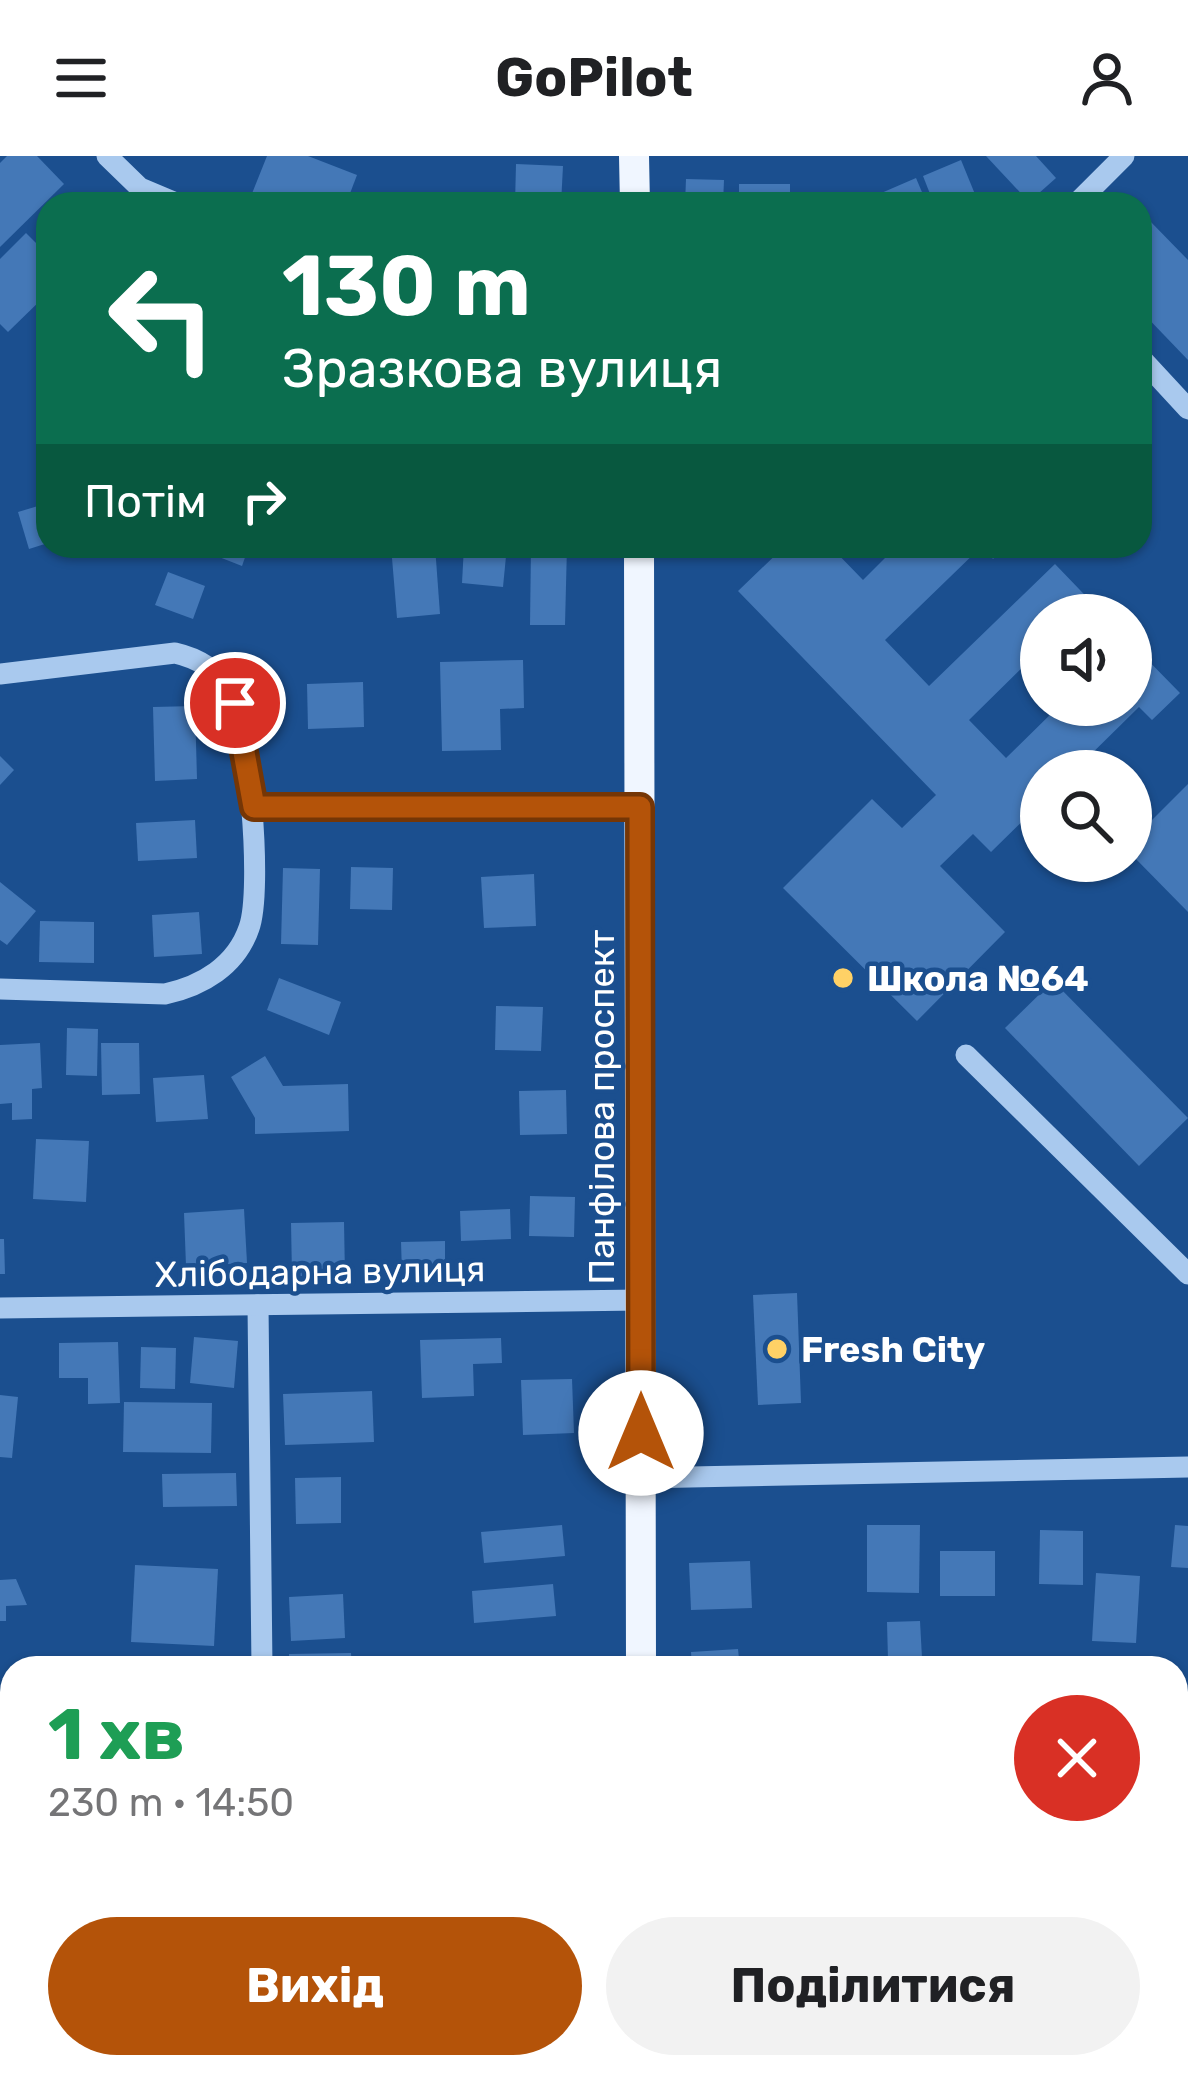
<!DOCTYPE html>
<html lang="uk">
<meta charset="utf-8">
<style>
body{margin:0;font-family:Rubik,sans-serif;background:#f2f2f2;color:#202124;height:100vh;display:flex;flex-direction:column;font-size:45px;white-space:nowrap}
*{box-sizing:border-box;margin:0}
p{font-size:39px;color:#757577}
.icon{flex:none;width:66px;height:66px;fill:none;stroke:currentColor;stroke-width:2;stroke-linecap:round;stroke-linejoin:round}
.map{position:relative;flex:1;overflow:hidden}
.sheet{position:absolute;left:0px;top:1500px;width:1188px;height:423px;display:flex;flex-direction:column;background:#fff;border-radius:36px 36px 0 0;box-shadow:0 3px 9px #0004}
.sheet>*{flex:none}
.guide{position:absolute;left:36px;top:36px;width:1116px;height:366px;border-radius:36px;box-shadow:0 3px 9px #0004;background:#0b6e4f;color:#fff;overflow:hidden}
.controls{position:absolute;left:1020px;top:438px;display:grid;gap:24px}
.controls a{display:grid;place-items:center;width:132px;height:132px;border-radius:50%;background:#fff;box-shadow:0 3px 9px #0004;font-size:60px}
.pin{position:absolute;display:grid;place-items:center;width:102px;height:102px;color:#fff;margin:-51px;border:6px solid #fff;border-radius:50%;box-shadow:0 3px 12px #0007}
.me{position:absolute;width:132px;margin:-66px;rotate:0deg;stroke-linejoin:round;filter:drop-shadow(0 0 9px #0008)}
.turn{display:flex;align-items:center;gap:42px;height:252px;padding:0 48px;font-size:54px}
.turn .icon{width:156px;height:156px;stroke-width:2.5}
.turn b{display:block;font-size:84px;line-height:102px}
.then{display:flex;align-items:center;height:114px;padding:0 48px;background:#0003;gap:24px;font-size:45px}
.round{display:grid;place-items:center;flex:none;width:126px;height:126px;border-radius:63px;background:#f2f2f2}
.overview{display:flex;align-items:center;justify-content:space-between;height:204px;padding:0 48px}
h1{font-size:72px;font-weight:700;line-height:90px;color:#1e9e55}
.primary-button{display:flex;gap:24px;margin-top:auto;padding:24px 48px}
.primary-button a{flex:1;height:138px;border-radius:72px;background:#b45309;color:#fff;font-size:48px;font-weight:700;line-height:138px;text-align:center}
.primary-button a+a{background:#f2f2f2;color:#202124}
header{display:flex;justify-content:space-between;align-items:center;height:156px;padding:0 48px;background:#fff;font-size:54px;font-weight:700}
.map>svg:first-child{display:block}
</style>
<header><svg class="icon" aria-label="menu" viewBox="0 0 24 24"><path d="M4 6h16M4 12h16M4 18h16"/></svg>GoPilot<svg class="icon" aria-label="person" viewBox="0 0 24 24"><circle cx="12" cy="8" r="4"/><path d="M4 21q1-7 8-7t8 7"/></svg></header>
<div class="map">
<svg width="1188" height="1921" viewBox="0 0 1188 1921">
<rect width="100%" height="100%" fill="#1b4f8f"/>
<g fill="#4478b7">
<polygon points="7,0 37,0 64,28 0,91 0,7"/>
<polygon points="267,0 308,0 357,19 346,48 258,48 249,45"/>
<polygon points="986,0 1036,0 1056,22 1029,46"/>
<polygon points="961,4 979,48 934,48 923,20"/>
<polygon points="516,8 563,10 561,48 515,48"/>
<polygon points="916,22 927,48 883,48 879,38"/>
<polygon points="686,23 724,24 723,48 685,48"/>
<rect x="739" y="28" width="51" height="20"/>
<polygon points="1147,62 1188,104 1188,204 1140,154 1140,69"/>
<polygon points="26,77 48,99 48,137 8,176 0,168 0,103"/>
<polygon points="48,347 48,387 29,393 18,356"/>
<polygon points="191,390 249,390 242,410"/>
<polygon points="391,390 435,390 440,458 397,462"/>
<polygon points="464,390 507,390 503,431 462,427"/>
<polygon points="531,390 567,390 565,469 530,469"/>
<polygon points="785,390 830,390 863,424 897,390 1006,390 993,403 982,390 885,484 929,530 1055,408 1104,459 1041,459 1041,493 969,564 1006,602 1060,549 1131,549 1131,487 1180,537 1152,564 1139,551 1074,615 1041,615 1041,647 991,696 973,678 940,710 1005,776 917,865 783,732 872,643 902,672 936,639 738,435"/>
<polygon points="168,416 205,430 193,463 155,449"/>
<polygon points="523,504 524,552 500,553 501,594 442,595 440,506"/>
<polygon points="363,526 364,571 308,573 307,528"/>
<polygon points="195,550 197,623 155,625 153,551"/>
<polygon points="0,600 14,614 0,629"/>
<polygon points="1188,628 1188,756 1131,698 1131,685"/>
<polygon points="195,664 197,702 138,705 136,667"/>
<polygon points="351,711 393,712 392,754 350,753"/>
<polygon points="283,712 320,713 318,789 281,788"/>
<polygon points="534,718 536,770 484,772 481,721"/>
<polygon points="0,726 36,755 7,789 0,784"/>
<polygon points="199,756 202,798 154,801 152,759"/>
<polygon points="40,765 94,766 94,807 39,806"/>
<polygon points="279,822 341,846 329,879 267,854"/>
<polygon points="1053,825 1188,962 1139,1010 1005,872"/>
<polygon points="496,850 543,851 541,895 495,894"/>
<polygon points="67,872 98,873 97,920 66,919"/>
<polygon points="40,887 42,932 32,933 32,963 12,964 12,947 0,948 0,889"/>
<polygon points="101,887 139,887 140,938 102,939"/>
<polygon points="265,900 283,930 348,928 349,975 255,978 255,962 231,921"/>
<polygon points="204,919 208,963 156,966 153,922"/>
<polygon points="566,934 567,978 520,979 519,935"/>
<polygon points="36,983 89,985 86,1046 33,1043"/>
<polygon points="530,1040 575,1041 574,1081 529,1080"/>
<polygon points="244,1053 247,1107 186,1110 184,1057"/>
<polygon points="510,1053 511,1083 461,1085 460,1055"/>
<polygon points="344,1066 345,1120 292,1120 291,1067"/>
<polygon points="0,1083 4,1083 5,1118 0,1118"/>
<polygon points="445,1085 445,1117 402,1118 401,1086"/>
<polygon points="797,1137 801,1247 758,1249 753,1139"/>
<polygon points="194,1181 238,1185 234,1232 190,1227"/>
<polygon points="501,1182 502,1207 473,1208 474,1240 422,1242 420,1184"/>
<polygon points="118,1186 120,1247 88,1248 88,1222 59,1222 59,1187"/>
<polygon points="141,1191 176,1192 175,1233 140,1232"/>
<polygon points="572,1223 574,1277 523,1279 521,1224"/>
<polygon points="372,1235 374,1286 285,1289 283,1238"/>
<polygon points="0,1239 18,1241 12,1302 0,1301"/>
<polygon points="124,1246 212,1247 211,1297 123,1296"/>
<polygon points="236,1317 237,1350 163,1351 162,1318"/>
<polygon points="341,1321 341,1367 296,1368 295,1322"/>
<polygon points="562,1369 565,1400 484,1407 481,1376"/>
<polygon points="867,1369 920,1369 919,1437 867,1436"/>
<polygon points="1175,1369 1188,1370 1188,1412 1171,1411"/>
<polygon points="1040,1374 1083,1375 1083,1429 1039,1428"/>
<rect x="940" y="1395" width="55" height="45"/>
<polygon points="750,1405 752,1452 691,1454 689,1407"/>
<polygon points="135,1409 218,1413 214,1490 131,1486"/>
<polygon points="1096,1417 1140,1420 1136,1487 1092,1485"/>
<polygon points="16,1423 27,1449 6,1450 6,1465 0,1465 0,1424"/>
<polygon points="553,1428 556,1460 474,1467 472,1435"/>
<polygon points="343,1438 345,1482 291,1485 289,1441"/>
<polygon points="920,1465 922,1502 888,1504 887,1466"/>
<polygon points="738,1493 740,1512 692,1512 691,1496"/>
<polygon points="351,1497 352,1512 289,1512 289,1498"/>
<polygon points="129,1503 172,1505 172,1512 128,1512"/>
<polygon points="1184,1806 1188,1806 1188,1852 1182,1852"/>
<polygon points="0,1900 12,1900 12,1911 104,1911 104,1921 0,1921"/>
<rect x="240" y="1911" width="68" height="10"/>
<polygon points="1096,1911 1142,1911 1142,1917 1096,1915"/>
</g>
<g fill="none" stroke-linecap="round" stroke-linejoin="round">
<g stroke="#a9c9ee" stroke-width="21">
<polyline points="107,0 140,32 178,48"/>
<polyline points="1076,48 1124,0"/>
<polyline points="1140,201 1188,253"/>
<path d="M 0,518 L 175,497 C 197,502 215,512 228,532 C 249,566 263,734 249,772 C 236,810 202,830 165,838 L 0,833"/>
<polyline points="254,651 640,651"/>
<polyline points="966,899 1188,1118"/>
<polyline points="258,1149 262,1512"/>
<polyline points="0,1152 641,1144"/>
<polyline points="641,1322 1188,1311"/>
<polyline points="1176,1745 1188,1745"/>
<polyline points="0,1764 12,1763"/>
</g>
<g stroke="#f0f6ff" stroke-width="30">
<polyline points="634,0 635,48"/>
<polyline points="639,390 641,1512"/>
<polyline points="645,1911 646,1921"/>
</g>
</g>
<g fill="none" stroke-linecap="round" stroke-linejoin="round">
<defs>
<polyline id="route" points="235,547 254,651 640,651 641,1277"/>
</defs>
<use href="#route" stroke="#753606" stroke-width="30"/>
<use href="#route" stroke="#b45309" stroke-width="21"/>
</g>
<g fill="#ffd166" stroke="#1b4f8f" stroke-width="4.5">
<circle cx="843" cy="822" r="12"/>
<circle cx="777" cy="1193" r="12"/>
</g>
<g text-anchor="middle" stroke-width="9" stroke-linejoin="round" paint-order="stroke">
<g font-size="36" font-weight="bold" fill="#fff" stroke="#1b4f8f" text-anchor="start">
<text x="867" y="835">Школа №64</text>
<text x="801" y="1206">Fresh City</text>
</g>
<g font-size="36" fill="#fff" stroke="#1b4f8f">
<text transform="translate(601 951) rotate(-90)" y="13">Панфілова проспект</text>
<text transform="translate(320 1115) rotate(-1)" y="13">Хлібодарна вулиця</text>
</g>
</g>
</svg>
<div class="controls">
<a><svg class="icon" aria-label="sound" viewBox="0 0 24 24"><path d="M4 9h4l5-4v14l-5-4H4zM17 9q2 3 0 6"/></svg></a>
<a><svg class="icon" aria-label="search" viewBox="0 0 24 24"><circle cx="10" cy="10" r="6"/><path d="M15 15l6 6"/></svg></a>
</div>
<div class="pin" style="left:235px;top:547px;background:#d93025"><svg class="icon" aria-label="arrive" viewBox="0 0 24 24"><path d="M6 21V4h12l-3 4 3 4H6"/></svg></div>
<svg class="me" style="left:641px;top:1277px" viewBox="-20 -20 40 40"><circle r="19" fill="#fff"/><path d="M0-13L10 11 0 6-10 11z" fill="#b45309"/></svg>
<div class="guide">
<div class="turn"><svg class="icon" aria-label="left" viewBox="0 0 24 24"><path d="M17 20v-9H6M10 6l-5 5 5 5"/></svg><div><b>130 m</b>Зразкова вулиця</div></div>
<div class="then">Потім<svg class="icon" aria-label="right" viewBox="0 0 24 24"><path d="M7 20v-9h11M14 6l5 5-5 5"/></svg></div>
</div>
<section class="sheet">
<div class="overview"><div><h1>1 хв</h1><p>230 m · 14:50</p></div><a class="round" style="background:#d93025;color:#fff"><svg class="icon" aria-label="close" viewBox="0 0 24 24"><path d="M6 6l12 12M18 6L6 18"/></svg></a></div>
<div class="primary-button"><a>Вихід</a><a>Поділитися</a></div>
</section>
</div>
